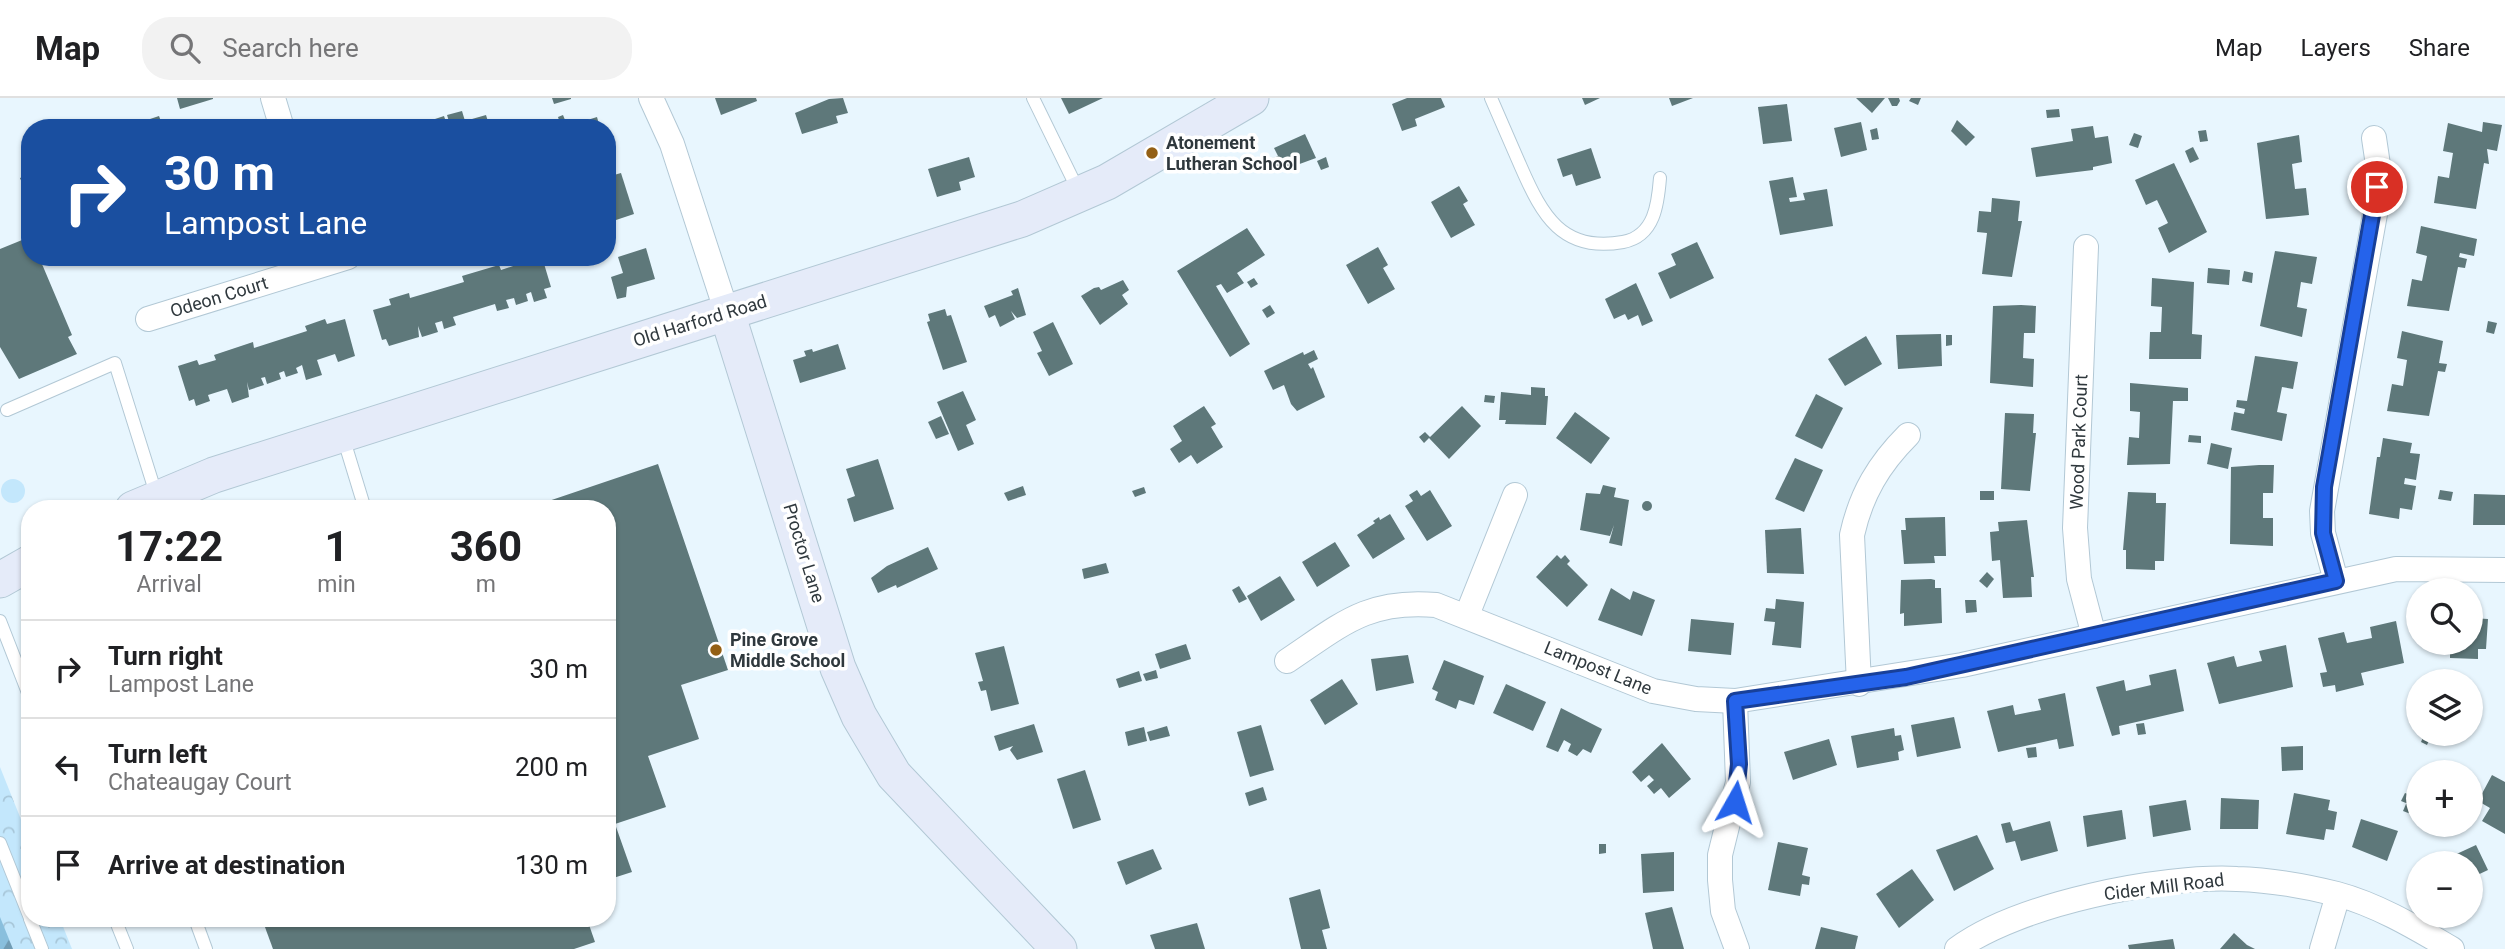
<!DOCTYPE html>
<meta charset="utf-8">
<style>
body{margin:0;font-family:Roboto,sans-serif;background:#f2f2f2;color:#202124;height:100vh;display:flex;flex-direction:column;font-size:26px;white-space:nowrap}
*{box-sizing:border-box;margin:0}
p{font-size:23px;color:#757577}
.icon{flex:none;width:38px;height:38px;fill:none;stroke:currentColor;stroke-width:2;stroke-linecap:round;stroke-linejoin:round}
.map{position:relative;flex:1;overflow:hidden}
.sheet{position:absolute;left:21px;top:402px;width:595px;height:427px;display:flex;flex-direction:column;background:#fff;border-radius:28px;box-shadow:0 2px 5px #0004}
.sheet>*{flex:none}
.top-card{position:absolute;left:21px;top:21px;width:595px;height:147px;border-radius:28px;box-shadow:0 2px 5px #0004;background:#1a4fa0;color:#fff;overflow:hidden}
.controls{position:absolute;left:2406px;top:480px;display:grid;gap:14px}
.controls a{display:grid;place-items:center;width:77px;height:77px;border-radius:50%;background:#fff;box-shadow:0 2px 5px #0004;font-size:35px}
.pin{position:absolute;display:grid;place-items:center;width:60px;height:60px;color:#fff;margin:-30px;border:4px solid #fff;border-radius:50%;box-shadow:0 2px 7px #0007}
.me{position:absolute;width:77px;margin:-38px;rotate:6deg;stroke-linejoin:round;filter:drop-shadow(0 0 5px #0008)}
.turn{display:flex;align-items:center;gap:24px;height:147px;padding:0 28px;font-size:32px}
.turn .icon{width:91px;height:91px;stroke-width:2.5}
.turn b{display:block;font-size:49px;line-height:60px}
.eta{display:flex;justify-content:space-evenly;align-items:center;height:119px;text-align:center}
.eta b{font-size:42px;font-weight:700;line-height:49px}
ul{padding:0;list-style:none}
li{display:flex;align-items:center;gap:21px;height:98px;padding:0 28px;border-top:2px solid #e0e0e0}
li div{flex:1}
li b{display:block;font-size:26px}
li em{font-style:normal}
header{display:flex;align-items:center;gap:42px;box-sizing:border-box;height:98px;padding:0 35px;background:#fff;border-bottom:2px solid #e0e0e0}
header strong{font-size:33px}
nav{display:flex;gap:38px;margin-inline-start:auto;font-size:24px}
.search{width:490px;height:63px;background:#f2f2f2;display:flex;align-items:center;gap:18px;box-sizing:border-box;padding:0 24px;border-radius:28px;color:#757577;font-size:26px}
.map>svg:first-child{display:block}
</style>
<header>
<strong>Map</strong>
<div class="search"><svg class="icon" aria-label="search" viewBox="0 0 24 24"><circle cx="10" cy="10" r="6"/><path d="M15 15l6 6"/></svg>Search here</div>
<nav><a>Map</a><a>Layers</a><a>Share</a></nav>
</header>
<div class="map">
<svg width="2505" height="851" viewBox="0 0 2505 851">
<defs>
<pattern id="forest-firs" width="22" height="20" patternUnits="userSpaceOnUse" patternTransform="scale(1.75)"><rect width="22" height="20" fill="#89bfdd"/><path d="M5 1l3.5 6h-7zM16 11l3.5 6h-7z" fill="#709cb4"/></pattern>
<pattern id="park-crowns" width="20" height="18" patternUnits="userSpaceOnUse" patternTransform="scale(1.75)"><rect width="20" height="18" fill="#c3e7fc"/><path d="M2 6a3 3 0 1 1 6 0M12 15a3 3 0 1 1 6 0" fill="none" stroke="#a8c7d9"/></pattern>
</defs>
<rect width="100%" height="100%" fill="#e8f6fe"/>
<circle fill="#c3e7fc" cx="13" cy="393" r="12"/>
<polygon fill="url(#forest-firs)" points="0,806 19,851 0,851"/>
<polygon fill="url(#park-crowns)" points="0,669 30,744 30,821 60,821 72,851 13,851 0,819"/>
<g fill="#5e787a">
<polygon points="177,0 213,0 213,1 180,11"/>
<polygon points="552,0 571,0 571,1 554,6"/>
<polygon points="715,0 756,0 757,3 721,17"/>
<polygon points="843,0 848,15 836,18 838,25 802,36 795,15 829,1"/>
<polygon points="1061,0 1103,0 1069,16"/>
<polygon points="1407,0 1441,0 1445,9 1415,21 1417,28 1402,33 1392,6"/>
<polygon points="1582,0 1600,0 1585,7"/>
<polygon points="1669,0 1693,0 1672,8"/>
<polygon points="1856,0 1885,0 1872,15"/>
<polygon points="1888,0 1899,0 1900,3 1897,8 1892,8"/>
<polygon points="1911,0 1921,0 1918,7 1909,3"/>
<polygon points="1787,6 1792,43 1763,46 1758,9"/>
<polygon points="2059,11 2060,19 2047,20 2046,12"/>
<polygon points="462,13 465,23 486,17 490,30 451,30 447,17"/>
<polygon points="563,17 567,27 561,29 558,19"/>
<polygon points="159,18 163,29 147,30 144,23"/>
<polygon points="444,18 448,30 431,30 429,23"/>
<polygon points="597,19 600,30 565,30 565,29"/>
<polygon points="1957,22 1975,39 1966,48 1951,33"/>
<polygon points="1861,24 1867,52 1841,59 1834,30"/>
<polygon points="2483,24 2502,27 2497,53 2487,51 2489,66 2484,65 2476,111 2434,105 2438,78 2449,80 2453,55 2443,53 2448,25 2482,34"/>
<polygon points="2093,28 2095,40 2108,38 2112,65 2093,69 2093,72 2036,79 2031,50 2073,43 2071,31"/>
<polygon points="1877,30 1879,41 1872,42 1870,32"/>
<polygon points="2206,32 2208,43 2200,44 2198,33"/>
<polygon points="2134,35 2142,38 2138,50 2129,47"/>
<polygon points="1305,36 1316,60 1275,75 1269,62 1278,58 1274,50"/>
<polygon points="2299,37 2302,64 2292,66 2295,91 2306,90 2309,117 2266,121 2257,45"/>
<polygon points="2193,49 2199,61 2190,65 2185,53"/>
<polygon points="1591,50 1601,80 1576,88 1572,76 1563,79 1557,61"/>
<polygon points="969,59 975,79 959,84 961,92 937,99 928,71"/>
<polygon points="1326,59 1329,69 1321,72 1317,63"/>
<polygon points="2174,65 2207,134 2169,155 2158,130 2168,125 2157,102 2146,107 2135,82"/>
<polygon points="621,75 634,116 607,125 607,79"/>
<polygon points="30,76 30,97 28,98 20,80"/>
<polygon points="1793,79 1797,99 1789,100 1790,104 1805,102 1803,95 1827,91 1833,128 1780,137 1769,83"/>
<polygon points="1459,88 1468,103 1463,106 1475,127 1451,140 1431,104"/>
<polygon points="1992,100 2020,103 2018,123 2022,123 2012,179 1982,176 1987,135 1977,134 1979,113 1991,114"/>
<polygon points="2421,128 2477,141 2474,158 2460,155 2459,159 2467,161 2465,170 2458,169 2449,213 2407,208 2412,181 2422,183 2427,158 2416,155"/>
<polygon points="1247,130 1265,157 1237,175 1244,185 1227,195 1221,186 1216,188 1250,246 1230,259 1177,173"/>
<polygon points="27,140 30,159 39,159 72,237 68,239 77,256 19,281 0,249 0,151"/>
<polygon points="1697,144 1714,180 1670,201 1658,175 1676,167 1671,156"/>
<polygon points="1378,149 1388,167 1383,170 1395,191 1368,206 1346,167"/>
<polygon points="646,150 655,181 627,189 626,199 617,201 611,179 623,175 618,159"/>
<polygon points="2275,153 2317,159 2312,186 2301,184 2297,209 2307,211 2302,239 2260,228"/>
<polygon points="521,159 542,159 551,189 544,191 547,200 534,204 531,194 526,196 528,203 516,207 514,200 506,202 509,210 497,213 495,206 453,219 456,227 444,231 442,223 435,225 438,234 422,239 418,228 419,239 389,248 386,241 382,242 373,212 391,207 389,201 409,195 410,200 427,195 464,184 462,178 499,167 501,172 519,166 517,161"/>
<polygon points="2208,170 2230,172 2229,187 2207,185"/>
<polygon points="2244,173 2253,175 2252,185 2242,183"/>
<polygon points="1254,180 1258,186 1251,190 1247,184"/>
<polygon points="2152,180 2194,184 2192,236 2202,237 2201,261 2149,261 2150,234 2161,234 2162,209 2151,208"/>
<polygon points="1123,182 1129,192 1122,197 1128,206 1100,227 1081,198 1094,190 1099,189 1101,192"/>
<polygon points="1636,185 1653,223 1642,228 1638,217 1628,222 1625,216 1614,221 1605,201"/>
<polygon points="1018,190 1026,217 1017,220 1011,213 1015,221 1000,229 995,217 989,220 984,208 1013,197 1011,193"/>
<polygon points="1270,207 1275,215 1267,220 1262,212"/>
<polygon points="2021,207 2036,208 2035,235 2024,235 2023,260 2034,261 2033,289 1990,285 1993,208"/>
<polygon points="945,211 947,218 951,217 967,264 943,272 927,224 930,223 928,216"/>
<polygon points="325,221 327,226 345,221 355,258 338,264 335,256 317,262 322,277 306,282 302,267 296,270 298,275 286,279 284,273 279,275 281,281 267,286 265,279 261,280 264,287 249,292 247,284 249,299 232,305 227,291 208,297 210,303 196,308 194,301 189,303 178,268 197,262 199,267 216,262 214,257 253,244 254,250 307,233 305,228"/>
<polygon points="2488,223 2497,225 2494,236 2486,234"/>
<polygon points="1053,224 1073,266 1049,278 1037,255 1042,253 1033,234"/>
<polygon points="2402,233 2443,243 2439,265 2447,266 2445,274 2438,273 2429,318 2387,313 2392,286 2403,288 2407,262 2397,260"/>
<polygon points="1941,236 1942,268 1898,271 1896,237"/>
<polygon points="1946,237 1952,237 1952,247 1946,248"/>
<polygon points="1866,238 1882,266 1845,288 1828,261"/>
<polygon points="838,246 846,271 800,285 793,262 806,258 804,253 812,251 813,254"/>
<polygon points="1314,252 1318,261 1308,266 1311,271 1313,269 1325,299 1297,313 1291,306 1284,287 1273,292 1264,273 1303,254 1304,257"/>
<polygon points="2255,258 2298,264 2293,291 2282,289 2277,314 2287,316 2282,343 2231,332 2234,314 2244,316 2245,311 2236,309 2237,302 2247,303"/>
<polygon points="2130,285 2188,290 2188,303 2173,303 2170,366 2127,367 2129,339 2139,340 2140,314 2130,313"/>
<polygon points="1531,289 1545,290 1545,298 1548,298 1546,327 1505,326 1506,322 1499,322 1501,294 1531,297"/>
<polygon points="963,293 976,322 966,327 974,346 958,353 937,304"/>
<polygon points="1816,296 1843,310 1822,351 1795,338"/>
<polygon points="1485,297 1495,298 1494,305 1484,304"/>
<polygon points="1204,308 1216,326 1211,329 1223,349 1197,366 1191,357 1179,365 1170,351 1182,343 1173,328"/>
<polygon points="1462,308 1481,328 1449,361 1429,340 1424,345 1419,339 1425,334 1430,339"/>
<polygon points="1575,314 1610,340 1591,366 1556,340"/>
<polygon points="2005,315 2034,316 2033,335 2036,335 2030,393 2001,391"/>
<polygon points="941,318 949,336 936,341 928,324"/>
<polygon points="2189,337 2201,338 2201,345 2188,344"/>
<polygon points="2383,340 2412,345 2410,355 2420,356 2416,382 2405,380 2404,386 2416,388 2412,412 2400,410 2399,421 2369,416 2377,359 2380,359"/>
<polygon points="2211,345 2232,350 2228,371 2207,366"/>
<polygon points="1795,360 1823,372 1804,414 1775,401"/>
<polygon points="878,361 894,411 854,424 847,401 855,398 846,371"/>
<polygon points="658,366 728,572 681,587 699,641 648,658 666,709 615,726 632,774 607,782 607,411 525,411"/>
<polygon points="2259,367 2274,367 2273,395 2263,395 2263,420 2273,420 2273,448 2230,446 2231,369"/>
<polygon points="1603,387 1616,390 1614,399 1629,402 1622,448 1609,445 1614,427 1610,438 1580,432 1586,395 1600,396"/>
<polygon points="1023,388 1026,397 1008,403 1004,395"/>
<polygon points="1144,389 1146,395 1135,399 1132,393"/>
<polygon points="1417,392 1421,398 1430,392 1452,428 1427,443 1405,408 1413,403 1409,397"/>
<polygon points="2440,392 2453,394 2451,403 2438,401"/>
<rect x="1980" y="393" width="14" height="9"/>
<polygon points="2128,394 2156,395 2156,405 2166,405 2164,463 2155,463 2155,472 2126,471 2126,452 2123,452"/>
<polygon points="2474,396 2505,397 2505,427 2473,427"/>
<circle cx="1647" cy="408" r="5"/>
<polygon points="1390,416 1405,441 1373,461 1357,437 1375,425 1373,423 1379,419 1380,422"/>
<polygon points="1945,419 1946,458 1934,458 1935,465 1904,466 1901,432 1906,432 1905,420"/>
<polygon points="2027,422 2034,479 2031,479 2032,499 2003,500 2000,462 1992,463 1990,434 1999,433 1998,424"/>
<polygon points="1801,430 1804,476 1767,475 1765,432"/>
<polygon points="1335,444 1350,468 1317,489 1302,464"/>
<polygon points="928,449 938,471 897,490 896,487 878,495 871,480 887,468"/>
<polygon points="1557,457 1561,461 1565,457 1570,463 1567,466 1588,487 1567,509 1536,479"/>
<polygon points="1106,465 1109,475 1084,481 1082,471"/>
<polygon points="1987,474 1994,481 1987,490 1979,483"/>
<polygon points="1280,478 1295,502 1261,523 1247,498"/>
<polygon points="1931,481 1935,482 1935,490 1941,490 1942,525 1904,528 1904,515 1900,516 1901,482"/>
<polygon points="1239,488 1247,501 1239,505 1232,492"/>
<polygon points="1611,490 1630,502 1633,493 1655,502 1642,538 1598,522"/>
<polygon points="1776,501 1804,504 1801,550 1772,547 1775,524 1764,523 1766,510 1775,511"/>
<polygon points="1965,502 1976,502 1977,514 1966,515"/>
<polygon points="2471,520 2488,521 2486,551 2478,551 2478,561 2450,560 2450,544 2471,544"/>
<polygon points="1691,521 1734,525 1731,557 1688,553"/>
<polygon points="2396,523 2404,565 2361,575 2364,587 2336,594 2335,587 2323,589 2320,575 2327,574 2318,540 2344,534 2347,545 2372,540 2370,529"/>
<polygon points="1186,546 1191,561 1160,571 1155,556"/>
<polygon points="2286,547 2293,589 2219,606 2207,565 2234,558 2237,569 2262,563 2259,553"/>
<polygon points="1004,548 1019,606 991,613 986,592 981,593 978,584 983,583 975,555"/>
<polygon points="1408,557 1414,585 1376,593 1371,561"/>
<polygon points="1444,562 1484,578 1474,607 1459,602 1456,611 1435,602 1438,594 1432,591"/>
<polygon points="2176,571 2184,613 2119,628 2120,636 2112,638 2096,589 2124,582 2126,593 2151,587 2149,577"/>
<polygon points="1156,572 1158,580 1146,583 1143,576"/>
<polygon points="1139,573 1142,583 1119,590 1116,581"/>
<polygon points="1342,581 1358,606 1325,627 1310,602"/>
<polygon points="1506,586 1546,604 1533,633 1493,615"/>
<polygon points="2065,595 2074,648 2059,651 2057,641 1998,654 1987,613 2013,607 2015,617 2041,612 2038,601"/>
<polygon points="1561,610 1602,631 1591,655 1583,651 1577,658 1568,653 1571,646 1564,642 1558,654 1546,649"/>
<polygon points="1954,619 1961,650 1917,659 1911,627"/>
<polygon points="2144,625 2146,636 2138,637 2136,626"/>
<polygon points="1034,626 1043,654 1017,662 1010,652 1013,648 999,653 994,638"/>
<polygon points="1261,627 1274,672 1250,679 1237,634"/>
<polygon points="1167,628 1170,638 1150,643 1147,634"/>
<polygon points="1144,629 1147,643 1128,648 1125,634"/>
<polygon points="1894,630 1895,638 1901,637 1904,652 1898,654 1899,662 1857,670 1851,638"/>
<polygon points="2425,635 2432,635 2427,647 2421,644"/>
<polygon points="1829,641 1837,667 1793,682 1784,654"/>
<polygon points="1662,645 1691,681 1669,700 1661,690 1654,696 1647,688 1654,682 1649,677 1641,684 1632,674"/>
<polygon points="2303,648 2303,672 2282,673 2281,649"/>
<polygon points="2036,649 2037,659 2028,660 2026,650"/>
<polygon points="1085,672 1101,722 1073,731 1057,681"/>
<polygon points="2492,677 2505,684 2505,736 2482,723 2490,710 2478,703"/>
<polygon points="1263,689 1267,702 1249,708 1245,695"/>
<polygon points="2294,695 2330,702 2328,712 2337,714 2334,732 2326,731 2324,742 2286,736"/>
<polygon points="2405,695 2418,700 2416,709 2401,703"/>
<polygon points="2221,700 2259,702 2258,731 2220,731"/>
<polygon points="2186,702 2191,732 2153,739 2149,708"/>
<polygon points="2406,706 2418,711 2416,718 2403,713"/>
<polygon points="2122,712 2126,741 2087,749 2083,718"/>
<polygon points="2361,721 2398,733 2387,763 2352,749"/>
<polygon points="2050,723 2058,753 2021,763 2015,743 2006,745 2001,726 2010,724 2013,733"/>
<polygon points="1977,737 1994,771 1954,793 1936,752"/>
<polygon points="1778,744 1808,750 1802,777 1810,779 1809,787 1802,786 1800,798 1768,792"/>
<polygon points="1599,746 1606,746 1606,755 1599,756"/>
<polygon points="2476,747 2488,772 2471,780 2471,765 2437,765"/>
<polygon points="1153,751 1162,771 1126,787 1117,764"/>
<polygon points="1674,754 1674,793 1643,795 1641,756"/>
<polygon points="1912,771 1934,802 1899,830 1876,796"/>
<polygon points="1320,791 1330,830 1322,832 1327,851 1301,851 1289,800"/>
<polygon points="1672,809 1684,851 1653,851 1645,815"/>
<polygon points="262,821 587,821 595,844 574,851 273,851"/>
<polygon points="1197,825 1205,851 1155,851 1150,837"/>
<polygon points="1821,829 1858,838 1855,851 1815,851"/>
<polygon points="2234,835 2247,847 2255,851 2220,851"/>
<polygon points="2173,841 2175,851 2129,851 2128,847"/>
</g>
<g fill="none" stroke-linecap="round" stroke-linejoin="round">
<defs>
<g id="lane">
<polyline points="1033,0 1079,94"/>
<path d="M 1491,0 C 1501,23 1511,46 1521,69 C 1542,117 1562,155 1623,144 C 1655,138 1658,105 1660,80"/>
<polyline points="7,312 115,265 157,399"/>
<polyline points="343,339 365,411"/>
<polyline points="0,523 30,600"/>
<polyline points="0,745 30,820"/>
<polyline points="30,821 42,851"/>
<polyline points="115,821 127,851"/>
<polyline points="195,821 206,851"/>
</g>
<g id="street">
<polyline points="273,0 282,30"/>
<polyline points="651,0 672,46 727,215"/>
<polyline points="2086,149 2075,430 2079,481 2094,538"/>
<polyline points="148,221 348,159"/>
<polyline points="2336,483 2323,435 2322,413 2375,116 2378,67 2374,40"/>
<polyline points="1467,517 1515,397"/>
<path d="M 1287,563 C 1341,527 1367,501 1436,507 L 1653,593 L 1696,601 L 1735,603 L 1962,567 L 2396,471 L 2505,472"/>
<path d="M 1859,586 L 1852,437 C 1861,396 1879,366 1908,337"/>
<polyline points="1735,603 1738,684 1720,757 1720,782 1723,813 1737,851"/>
<path d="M 1957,851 C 2018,806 2161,777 2237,781 C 2270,782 2305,788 2337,796 C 2378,807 2416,830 2452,851"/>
<polyline points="2322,851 2338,797"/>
</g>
<g id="secondary">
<polyline points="727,215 838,570 859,618 894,677 1059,851"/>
<polyline points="133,411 214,377 1022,121 1107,84 1251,0"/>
<polyline points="0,482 30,465"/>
</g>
</defs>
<use href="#lane" stroke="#b2c8d5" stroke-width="14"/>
<use href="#street" stroke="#b2c8d5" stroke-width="26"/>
<use href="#secondary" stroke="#b2c8d5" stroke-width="37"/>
<use href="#lane" stroke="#fff" stroke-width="12"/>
<use href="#street" stroke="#fff" stroke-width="24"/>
<use href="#secondary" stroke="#e5ebf9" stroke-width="35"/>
</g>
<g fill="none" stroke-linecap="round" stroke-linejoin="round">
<defs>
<polyline id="route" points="1735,704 1739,666 1735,603 1906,579 2336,483 2323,435 2324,389 2377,89"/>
</defs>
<use href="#route" stroke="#184099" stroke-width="18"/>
<use href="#route" stroke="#2563eb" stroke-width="12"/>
</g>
<g fill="#946015" stroke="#fff" stroke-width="2.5">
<circle cx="1152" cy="55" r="7"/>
<circle cx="716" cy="552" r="7"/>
</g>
<g text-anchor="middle" stroke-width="7" stroke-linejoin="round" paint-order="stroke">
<g font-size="18" font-weight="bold" fill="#2f383d" stroke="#fff" text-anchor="start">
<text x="1166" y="51">Atonement<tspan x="1166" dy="21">Lutheran School</tspan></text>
<text x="730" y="548">Pine Grove<tspan x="730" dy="21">Middle School</tspan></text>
</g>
<g font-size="18" fill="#2f383d" stroke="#fff">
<text transform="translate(219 199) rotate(-17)" y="6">Odeon Court</text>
<text transform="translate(700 223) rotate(-17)" y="6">Old Harford Road</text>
<text transform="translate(2079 344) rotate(-88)" y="6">Wood Park Court</text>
<text transform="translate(804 455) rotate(73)" y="6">Proctor Lane</text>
<text transform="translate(1598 570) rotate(22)" y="6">Lampost Lane</text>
<text transform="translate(2164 789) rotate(-7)" y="6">Cider Mill Road</text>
</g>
</g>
</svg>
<div class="controls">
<a><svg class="icon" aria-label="search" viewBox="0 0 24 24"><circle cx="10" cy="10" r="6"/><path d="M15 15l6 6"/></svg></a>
<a><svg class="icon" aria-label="layers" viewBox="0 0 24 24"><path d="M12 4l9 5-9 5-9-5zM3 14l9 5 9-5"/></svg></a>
<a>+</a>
<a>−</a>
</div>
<div class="pin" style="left:2377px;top:89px;background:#d93025"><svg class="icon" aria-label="arrive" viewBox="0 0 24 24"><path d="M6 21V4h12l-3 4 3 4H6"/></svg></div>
<svg class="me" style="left:1735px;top:704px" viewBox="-20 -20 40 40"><path d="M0-17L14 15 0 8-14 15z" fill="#2563eb" stroke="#fff" stroke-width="4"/></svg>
<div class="top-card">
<div class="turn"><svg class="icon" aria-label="right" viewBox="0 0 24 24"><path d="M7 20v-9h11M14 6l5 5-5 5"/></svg><div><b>30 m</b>Lampost Lane</div></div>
</div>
<section class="sheet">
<div class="eta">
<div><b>17:22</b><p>Arrival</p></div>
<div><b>1</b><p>min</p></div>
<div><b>360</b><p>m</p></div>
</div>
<ul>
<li><svg class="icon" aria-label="right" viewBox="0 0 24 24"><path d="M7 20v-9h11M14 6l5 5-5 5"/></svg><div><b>Turn right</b><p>Lampost Lane</p></div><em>30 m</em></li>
<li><svg class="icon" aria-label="left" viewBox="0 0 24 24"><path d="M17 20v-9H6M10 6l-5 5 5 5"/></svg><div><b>Turn left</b><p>Chateaugay Court</p></div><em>200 m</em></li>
<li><svg class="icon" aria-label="arrive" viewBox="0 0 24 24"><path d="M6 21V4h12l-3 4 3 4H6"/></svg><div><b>Arrive at destination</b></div><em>130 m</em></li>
</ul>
</section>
</div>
